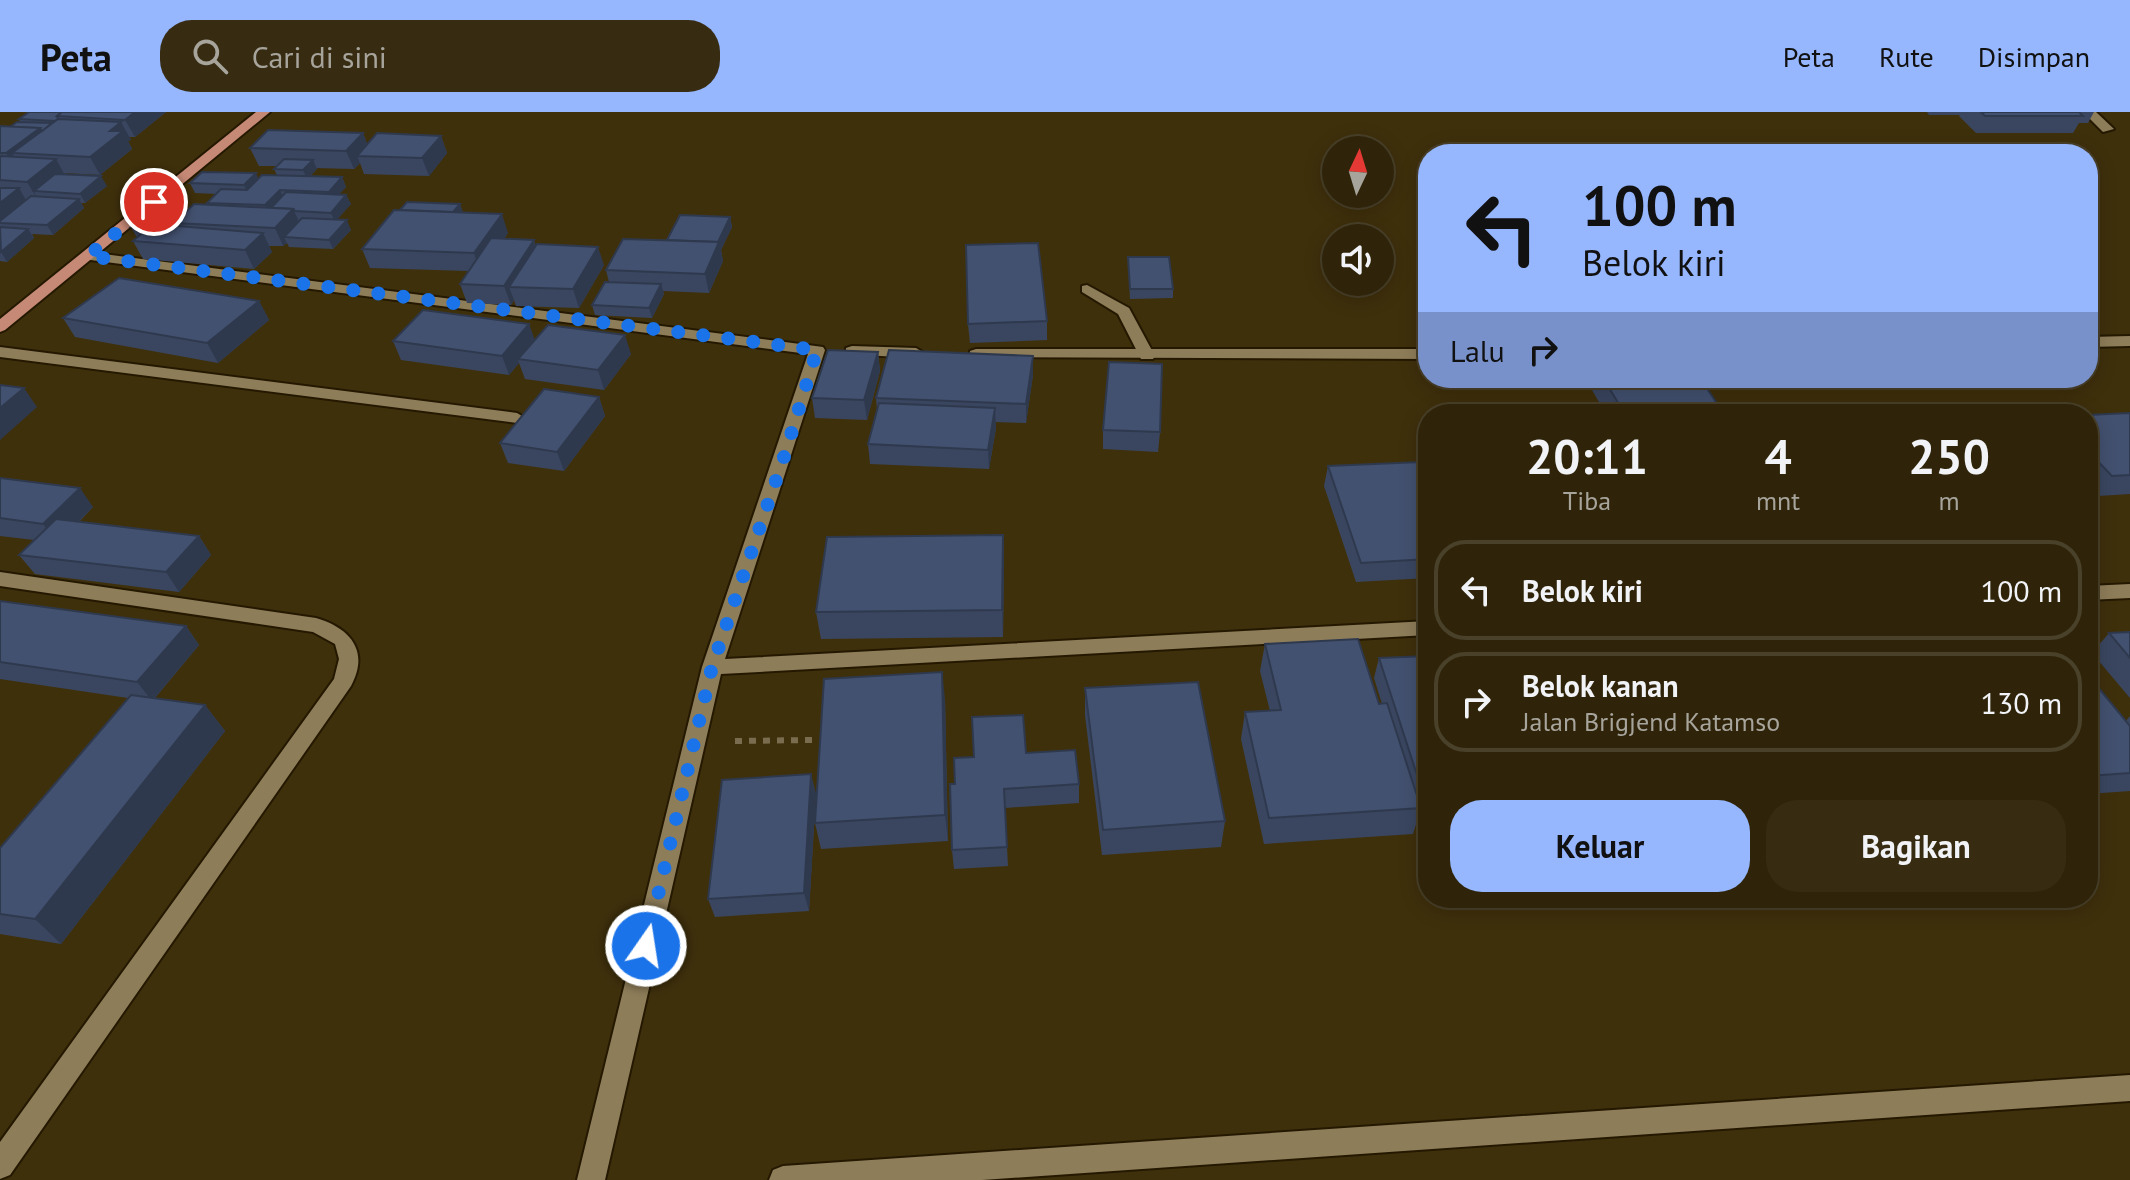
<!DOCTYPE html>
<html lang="id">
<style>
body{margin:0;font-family:"PT Sans",sans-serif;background:#372c12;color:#f1f3f6;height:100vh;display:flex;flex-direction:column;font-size:30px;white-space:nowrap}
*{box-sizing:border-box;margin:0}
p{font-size:26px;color:#a7a49c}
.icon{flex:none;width:44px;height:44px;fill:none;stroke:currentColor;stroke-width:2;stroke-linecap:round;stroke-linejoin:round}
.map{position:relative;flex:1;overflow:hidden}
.side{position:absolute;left:1418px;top:292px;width:680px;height:504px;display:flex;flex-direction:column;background:#2f2409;border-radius:32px;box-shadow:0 4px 20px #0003,0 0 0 2px #4a412a}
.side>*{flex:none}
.top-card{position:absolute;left:1418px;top:32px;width:680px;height:244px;border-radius:32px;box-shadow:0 4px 20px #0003,0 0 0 2px #4a412a;background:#96b6fd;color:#111;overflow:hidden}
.needle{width:52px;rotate:4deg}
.tools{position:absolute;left:1322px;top:24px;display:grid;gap:16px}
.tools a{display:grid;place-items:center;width:72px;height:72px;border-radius:50%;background:#2f2409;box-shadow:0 4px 20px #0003,0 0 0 2px #4a412a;font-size:40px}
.pin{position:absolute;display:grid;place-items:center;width:68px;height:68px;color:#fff;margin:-34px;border:4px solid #fff;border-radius:50%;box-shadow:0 2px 8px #0007}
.me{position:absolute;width:88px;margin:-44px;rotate:13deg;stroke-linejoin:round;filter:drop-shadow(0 0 6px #0008)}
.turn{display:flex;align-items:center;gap:28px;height:168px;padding:0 32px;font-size:36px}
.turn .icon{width:104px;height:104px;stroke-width:2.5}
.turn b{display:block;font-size:56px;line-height:68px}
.then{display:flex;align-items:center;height:76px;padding:0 32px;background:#0003;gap:16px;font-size:30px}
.eta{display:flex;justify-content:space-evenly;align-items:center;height:136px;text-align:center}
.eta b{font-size:48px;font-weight:800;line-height:56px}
.button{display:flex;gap:16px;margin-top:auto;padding:16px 32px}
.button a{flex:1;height:92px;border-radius:32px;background:#96b6fd;color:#111;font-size:32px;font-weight:800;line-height:92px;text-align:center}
.button a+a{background:#372c12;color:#f1f3f6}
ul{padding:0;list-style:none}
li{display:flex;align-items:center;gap:24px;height:100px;margin:0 16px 12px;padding:0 16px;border:4px solid #4a412a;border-radius:32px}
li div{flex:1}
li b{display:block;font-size:30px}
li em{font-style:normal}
header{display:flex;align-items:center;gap:48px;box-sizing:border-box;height:112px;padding:0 40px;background:#96b6fd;color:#111}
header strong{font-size:38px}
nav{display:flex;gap:44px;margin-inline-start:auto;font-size:28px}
.search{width:560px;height:72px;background:#372c12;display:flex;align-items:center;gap:20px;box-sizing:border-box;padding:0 28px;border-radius:32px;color:#a7a49c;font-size:30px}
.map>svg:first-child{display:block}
</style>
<header>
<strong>Peta</strong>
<div class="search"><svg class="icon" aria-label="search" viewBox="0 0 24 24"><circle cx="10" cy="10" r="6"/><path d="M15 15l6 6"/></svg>Cari di sini</div>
<nav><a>Peta</a><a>Rute</a><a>Disimpan</a></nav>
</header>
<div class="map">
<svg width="2130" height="1068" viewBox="0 0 2130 1068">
<rect width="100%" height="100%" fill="#3f300c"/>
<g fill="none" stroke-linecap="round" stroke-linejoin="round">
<defs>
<g id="service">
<polygon points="2083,0 2096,0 2114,17 2103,20"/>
<polygon points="1087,173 1129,196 1155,244 1153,247 1141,247 1118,202 1082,180 1082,174"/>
<polygon points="0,235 517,301 525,306 517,311 0,245"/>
<path d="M 0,460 L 316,506 C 350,516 370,539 351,574 L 10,1063 L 0,1067 L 0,1030 L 334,567 L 339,547 L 335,532 L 313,520 L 0,474 Z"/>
</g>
<g id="minor">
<polygon points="88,140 823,235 825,238 725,547 1428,509 1428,523 721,562 605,1068 577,1068 702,555 808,242 83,147 81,144"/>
<polygon points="2130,224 2130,234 2088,235 2088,225"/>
<polygon points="852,234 916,236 924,241 916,246 846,242 846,236"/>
<polygon points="976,237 1428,237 1428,247 970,245 970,239"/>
<polygon points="2130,472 2130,486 2088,488 2088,474"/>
<polygon points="2130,963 2130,989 982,1068 769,1068 773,1058 783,1054"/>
</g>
<polygon id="primary" points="256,0 270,0 5,218 0,220 0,207"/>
</defs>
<use href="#service" stroke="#241900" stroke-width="4"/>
<use href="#minor" stroke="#241900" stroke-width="4"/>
<use href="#primary" stroke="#241900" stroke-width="4"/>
<polyline stroke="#7a6d4f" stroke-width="6" stroke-dasharray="7 7" stroke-linecap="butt" points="735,629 813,628"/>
<use href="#service" fill="#8e7d59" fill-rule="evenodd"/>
<use href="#minor" fill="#8e7d59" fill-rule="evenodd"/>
<use href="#primary" fill="#c68976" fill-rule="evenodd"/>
</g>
<g fill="#3a4660">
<polygon points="28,0 166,0 135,25 129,25 131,28 128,29 132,37 100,63 64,61 107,74 85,91 81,91 84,96 53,123 32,122 34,126 7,150 0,149 0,14 10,15 20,10 19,7"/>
<polygon points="1927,0 2094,0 2088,11 2079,11 2073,21 1976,21 1959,4 1960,3 1929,3"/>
<polygon points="363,21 367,32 441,24 447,41 429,64 364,62 360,51 354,57 316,56 317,57 310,64 342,65 346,75 339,82 346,83 351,92 337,107 351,118 333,137 289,135 287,131 283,134 269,134 272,140 254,157 143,147 133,129 138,124 136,124 131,115 185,100 207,92 217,82 195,81 190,71 258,66 277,63 274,57 276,54 259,54 250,36"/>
<polygon points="460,92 463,101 508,121 504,127 534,128 536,134 604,153 579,196 516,194 514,188 511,193 467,191 460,172 468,159 370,156 362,137 400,98"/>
<polygon points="730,105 732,115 721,138 723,149 709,181 663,179 664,182 652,206 595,203 592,193 609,170 606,158 667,128"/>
<polygon points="1128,145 1173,177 1173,186 1130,187"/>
<polygon points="259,189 269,208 218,251 75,225 63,206"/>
<polygon points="1047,209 1047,228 970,231 968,212"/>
<polygon points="529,212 534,228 631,242 604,278 525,267 519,251 509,263 401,248 393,229"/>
<polygon points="878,240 880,259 867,308 815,306 812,286"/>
<polygon points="1033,263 1026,311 995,310 996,316 989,357 870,352 868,332 877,297 876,286"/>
<polygon points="1597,266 1700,266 1724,302 1606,302 1592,278"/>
<polygon points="599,285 605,304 564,359 508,351 500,331"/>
<polygon points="2130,301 2130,382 2098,384 2088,373 2088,303"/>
<polygon points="1103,318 1160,320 1158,340 1103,337"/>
<polygon points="1328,354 1428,367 1428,466 1356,470 1324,374"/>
<polygon points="0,366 93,395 79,410 199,424 211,443 179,480 35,462 19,443 34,428 0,424"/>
<polygon points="1003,423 1004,450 1003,525 821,527 816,500"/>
<polygon points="0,489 186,514 199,533 155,586 205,593 225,619 61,832 0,822 0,736 128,586 0,567"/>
<polygon points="2130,520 2130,586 2092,541 2109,521"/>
<polygon points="1265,532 1379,592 1382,592 1374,566 1379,546 1428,544 1428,687 1418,688 1421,696 1413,722 1264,732 1241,627 1245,600 1270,599 1260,559"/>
<polygon points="2088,563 2126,609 2130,604 2130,679 2088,682"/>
<polygon points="1085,576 1225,709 1221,735 1102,743 1085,603"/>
<polygon points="945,587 948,729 821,737 815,711"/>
<polygon points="1026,641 1079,672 1079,691 1005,696 1008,754 954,757 952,738 955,672"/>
<polygon points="816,681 809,799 715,805 708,787"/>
</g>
<g fill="#2f394e">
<polygon points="135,0 166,0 135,25 125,8"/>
<polygon points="121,10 131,28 128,29 132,37 100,63 90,45 110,19"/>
<polygon points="40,16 51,34 12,41 21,56 17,59 6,41"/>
<polygon points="363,21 370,39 357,44 360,51 354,57 346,39"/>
<polygon points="441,24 447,41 429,64 422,46"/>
<polygon points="56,47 66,65 34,79 38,88 27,70"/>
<polygon points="313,48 317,57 307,67 303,58"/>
<polygon points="256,61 260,71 248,83 244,73"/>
<polygon points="101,64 107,74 85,91 80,82"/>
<polygon points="342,65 346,75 333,89 329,80"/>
<polygon points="19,76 30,95 0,111 0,91"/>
<polygon points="280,78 284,87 270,103 265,93"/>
<polygon points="346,83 351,92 335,110 331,101"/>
<polygon points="79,87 84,96 53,123 47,113"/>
<polygon points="460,92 463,101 448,107"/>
<polygon points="293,97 302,115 284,125 287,131 283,134 275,116"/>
<polygon points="502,102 508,121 480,160 474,141"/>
<polygon points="730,105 732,115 721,138 723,149 709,181 705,162"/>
<polygon points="347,108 351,118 333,137 329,128"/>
<polygon points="28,117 34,126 7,150 1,140"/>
<polygon points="263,121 272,140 254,157 245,138"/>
<polygon points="534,128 540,147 509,175 514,188 511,193 504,174"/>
<polygon points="598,135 604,153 579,196 573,177"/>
<polygon points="661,172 664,182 652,206 649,196"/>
<polygon points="259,189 269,208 218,251 207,231"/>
<polygon points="529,212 536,231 518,247 519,251 509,263 502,244"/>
<polygon points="625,223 631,242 604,278 598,258"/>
<polygon points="878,240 880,259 867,308 864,288"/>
<polygon points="1033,244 1033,263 1026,311 1026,292"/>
<polygon points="24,276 37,295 0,328 0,296"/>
<polygon points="599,285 605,304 564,359 557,340"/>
<polygon points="995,296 996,316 989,357 988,338"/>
<polygon points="80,376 93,395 57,431 43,412"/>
<polygon points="1003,423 1004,450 1003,525 1002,498"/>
<polygon points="199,424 211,443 179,480 166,460"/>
<polygon points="186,514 199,533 152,589 137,570"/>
<polygon points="942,560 945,587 948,729 945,703"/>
<polygon points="205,593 225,619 61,832 35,807"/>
<polygon points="811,662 816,681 809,799 804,781"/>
</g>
<g fill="#435170" stroke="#2f394e" stroke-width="2">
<polygon points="29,0 62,0 57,4 58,7 55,9 19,7"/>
<polygon points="62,0 135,0 125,8 57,4"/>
<polygon points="1981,0 2079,0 2083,4 1985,4"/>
<polygon points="58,7 121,10 110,19 123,19 90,45 12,41"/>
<polygon points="17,10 52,11 42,19 40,16 10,15"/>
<polygon points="0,14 40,16 6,41 0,41"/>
<polygon points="268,18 363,21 346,39 250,36"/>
<polygon points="377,21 441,24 422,46 357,44"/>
<polygon points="0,44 56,47 27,70 0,68"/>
<polygon points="284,47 313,48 303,58 274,57"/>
<polygon points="202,60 256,61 244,73 190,71"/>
<polygon points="55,62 101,64 80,82 34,79"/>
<polygon points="262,63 342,65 329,80 280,78 265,93 207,91 221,77 247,78"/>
<polygon points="0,76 19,76 0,91"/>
<polygon points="286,80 346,83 331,101 295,99 293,97 271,96"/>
<polygon points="31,84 79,87 47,113 0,111 0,109"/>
<polygon points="407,90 460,92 453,100 400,98"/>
<polygon points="194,92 293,97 275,116 174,111"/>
<polygon points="394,98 502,102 474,141 362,137"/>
<polygon points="149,99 185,100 174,111 175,114 153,112 149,115 131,115"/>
<polygon points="680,103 730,105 718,130 667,128"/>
<polygon points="302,106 347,108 329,128 284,125"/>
<polygon points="153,112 263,121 245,138 133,129"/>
<polygon points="0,115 28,117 1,140"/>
<polygon points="491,126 534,128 504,174 460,172"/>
<polygon points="623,127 719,130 705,162 606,158"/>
<polygon points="1038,131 1047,209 968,212 966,133"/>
<polygon points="537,132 598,135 573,177 509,175"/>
<polygon points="1128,145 1169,145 1173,177 1130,177"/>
<polygon points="119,166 259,189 207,231 63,206"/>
<polygon points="605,170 661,172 649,196 592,193"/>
<polygon points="423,198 529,212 502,244 393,229"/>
<polygon points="548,213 625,223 598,258 518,247"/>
<polygon points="828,238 878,240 864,288 812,286"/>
<polygon points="889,238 1033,244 1026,292 876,286"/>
<polygon points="1109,250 1162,252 1160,320 1103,318"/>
<polygon points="1603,266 1700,266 1724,302 1625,302"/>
<polygon points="0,273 24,276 0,296"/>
<polygon points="544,277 599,285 557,340 500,331"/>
<polygon points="879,291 995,296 988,338 868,332"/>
<polygon points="2130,301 2130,363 2112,364 2088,339 2088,303"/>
<polygon points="1421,350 1428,367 1428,447 1361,451 1328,354"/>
<polygon points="0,366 80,376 43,412 0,406"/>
<polygon points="56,407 199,424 166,460 19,443"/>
<polygon points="1003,423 1002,498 816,500 827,425"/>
<polygon points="0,489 186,514 137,570 0,550"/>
<polygon points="2130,520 2130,546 2109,521"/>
<polygon points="1358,527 1379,592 1387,591 1421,696 1269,706 1245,600 1281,598 1265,532"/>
<polygon points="1428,544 1428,669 1419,669 1379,546"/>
<polygon points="942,560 945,703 815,711 824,567"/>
<polygon points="2088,563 2130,614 2130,661 2088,664"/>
<polygon points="1198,570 1225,709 1103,718 1085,576"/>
<polygon points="131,583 205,593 35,807 0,802 0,736"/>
<polygon points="1023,603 1026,641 1075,638 1079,672 1004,677 1007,735 952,738 950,672 955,672 954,646 974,645 972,605"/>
<polygon points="811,662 804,781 708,787 722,668"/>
</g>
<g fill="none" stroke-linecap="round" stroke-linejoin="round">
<polyline stroke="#1a73e8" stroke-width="14" stroke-dasharray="0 25.2" points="154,90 88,144 817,238 785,342 712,555 646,834"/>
</g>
</svg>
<div class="tools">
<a><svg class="needle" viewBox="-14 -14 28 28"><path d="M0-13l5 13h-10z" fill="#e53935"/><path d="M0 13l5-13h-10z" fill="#a7a49c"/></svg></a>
<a><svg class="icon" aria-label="sound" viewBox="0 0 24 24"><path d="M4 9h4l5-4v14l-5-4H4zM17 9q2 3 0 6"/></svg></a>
</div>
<div class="pin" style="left:154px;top:90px;background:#d93025"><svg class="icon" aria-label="arrive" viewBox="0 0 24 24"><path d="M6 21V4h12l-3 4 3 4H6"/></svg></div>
<svg class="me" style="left:646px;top:834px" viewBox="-20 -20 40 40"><circle r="17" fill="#1a73e8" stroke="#fff" stroke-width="3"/><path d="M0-11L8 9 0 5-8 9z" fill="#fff"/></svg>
<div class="top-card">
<div class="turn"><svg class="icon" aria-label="left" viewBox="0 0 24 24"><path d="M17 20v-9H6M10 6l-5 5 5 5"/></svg><div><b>100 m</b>Belok kiri</div></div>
<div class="then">Lalu<svg class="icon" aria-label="right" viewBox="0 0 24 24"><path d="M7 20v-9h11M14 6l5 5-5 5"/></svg></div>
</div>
<section class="side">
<div class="eta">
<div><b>20:11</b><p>Tiba</p></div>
<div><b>4</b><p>mnt</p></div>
<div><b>250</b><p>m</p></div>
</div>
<ul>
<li><svg class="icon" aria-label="left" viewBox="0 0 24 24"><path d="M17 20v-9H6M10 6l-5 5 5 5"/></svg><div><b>Belok kiri</b></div><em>100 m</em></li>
<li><svg class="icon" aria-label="right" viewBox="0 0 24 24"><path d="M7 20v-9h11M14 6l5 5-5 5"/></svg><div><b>Belok kanan</b><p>Jalan Brigjend Katamso</p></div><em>130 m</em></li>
</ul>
<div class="button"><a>Keluar</a><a>Bagikan</a></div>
</section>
</div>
